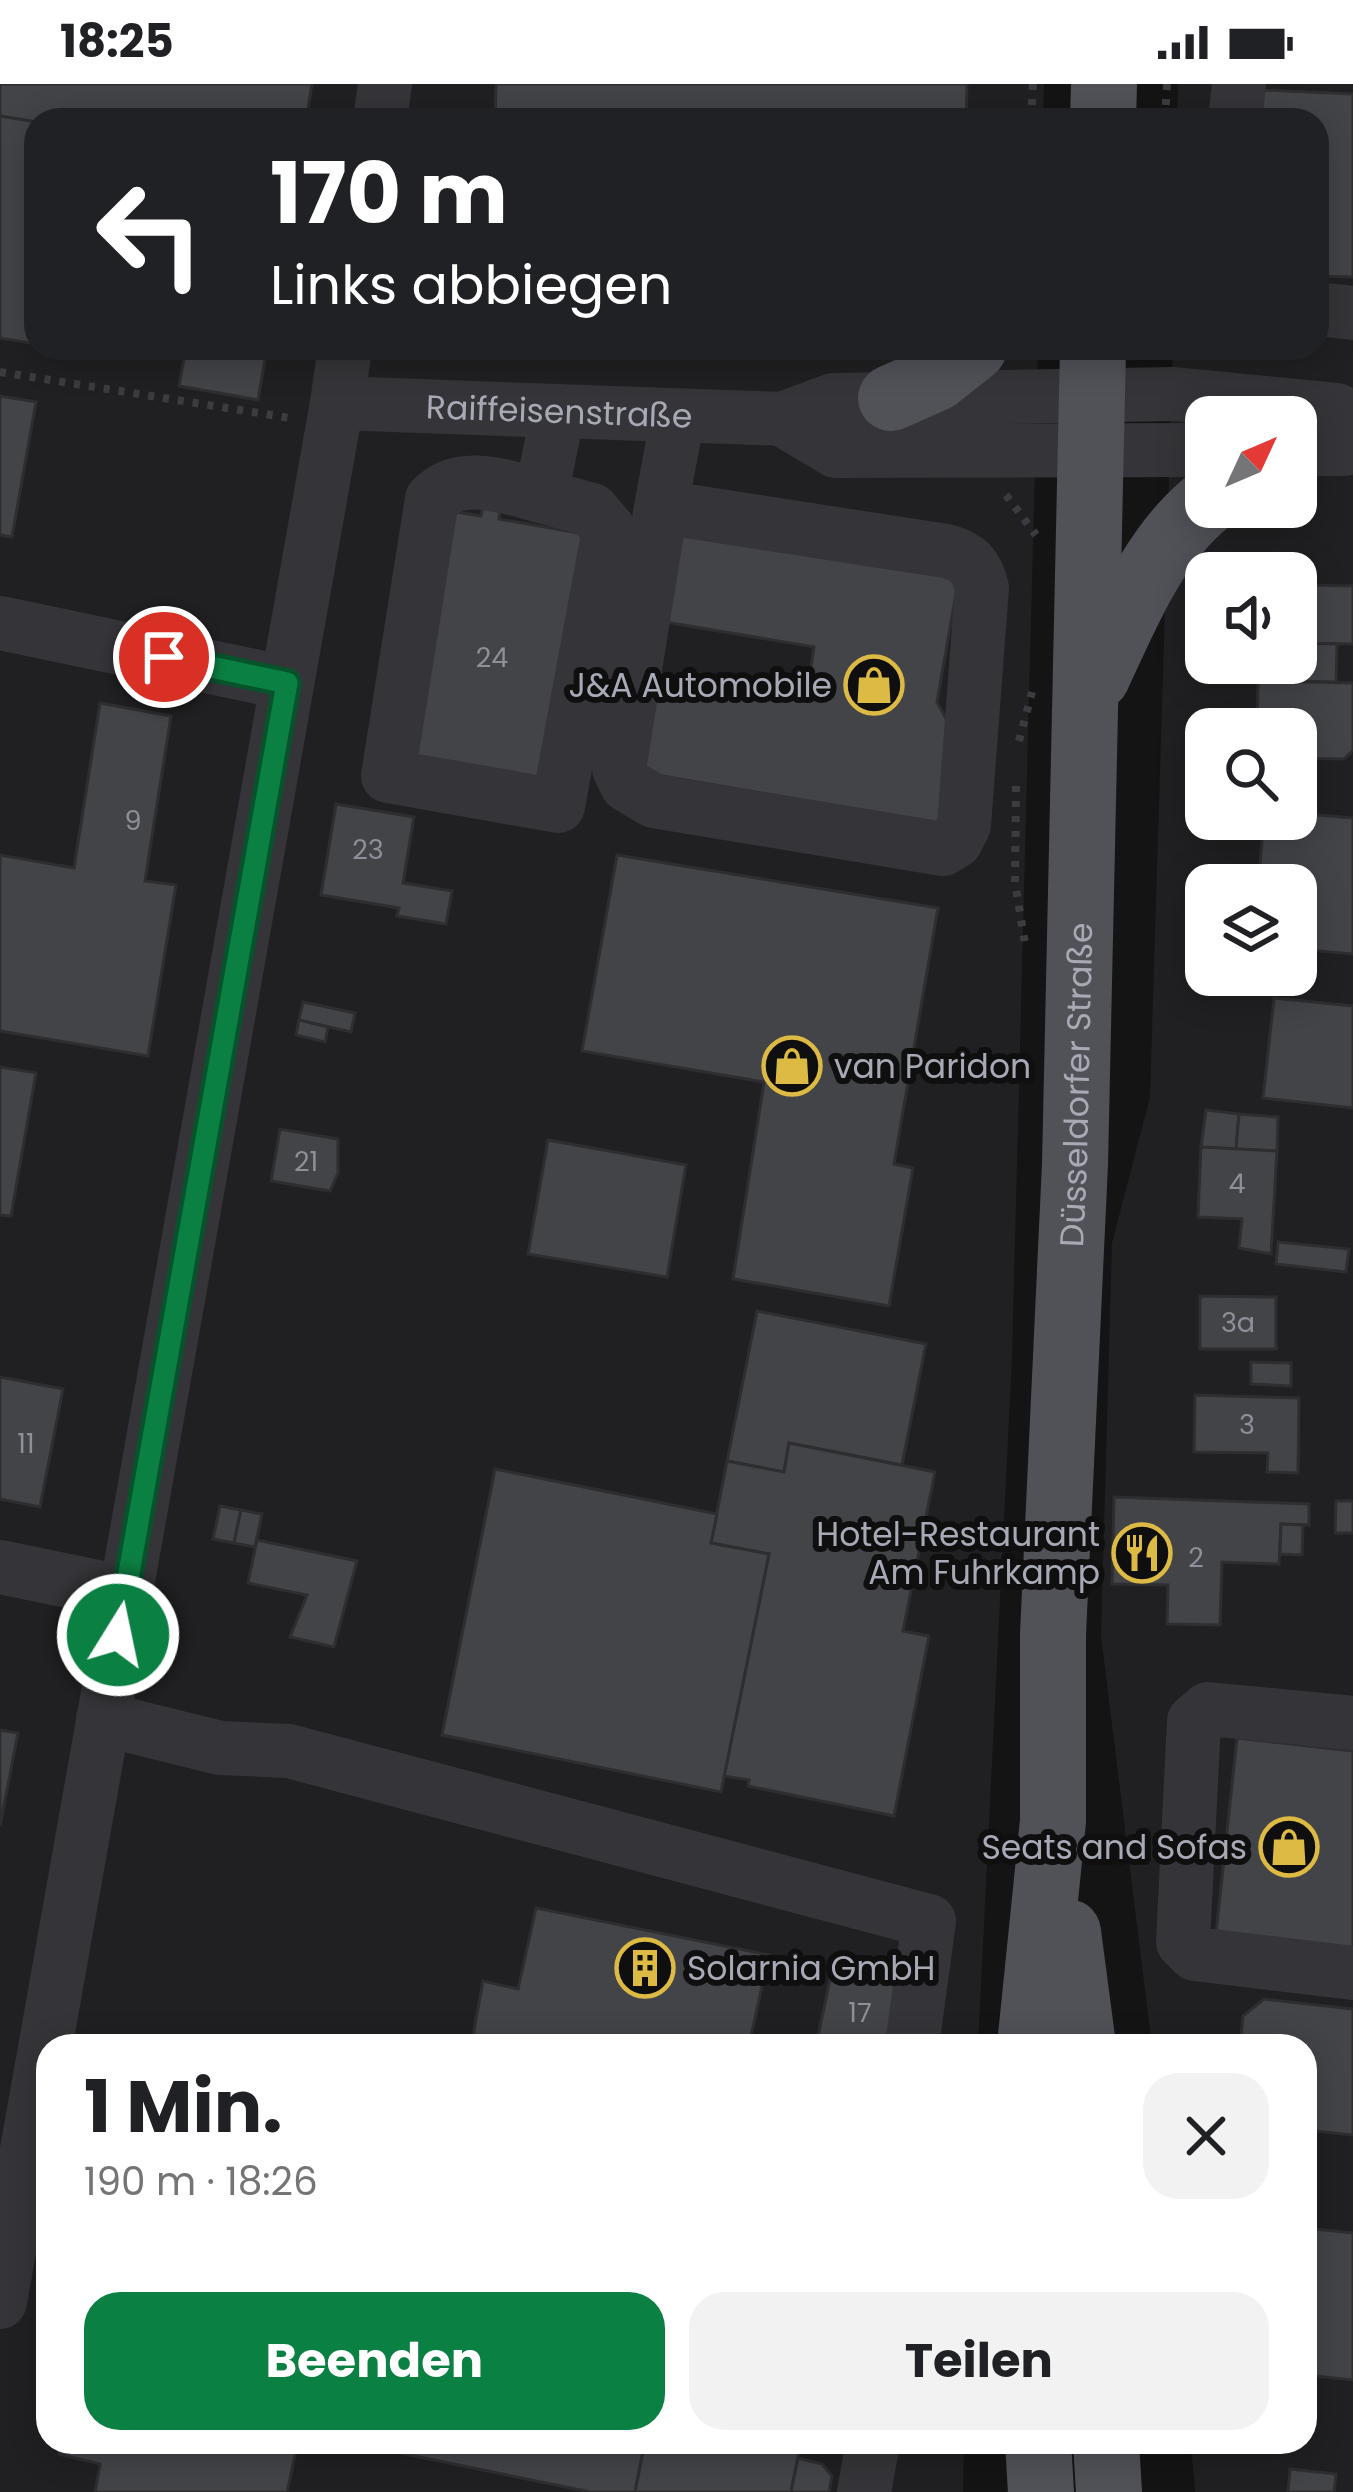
<!DOCTYPE html>
<html lang="de">
<meta charset="utf-8">
<style>
body{margin:0;font-family:Poppins,sans-serif;background:#f2f2f2;color:#202124;height:100vh;display:flex;flex-direction:column;font-size:45px;white-space:nowrap}
*{box-sizing:border-box;margin:0}
p{font-size:39px;color:#757577}
.icon{flex:none;width:66px;height:66px;fill:none;stroke:currentColor;stroke-width:2;stroke-linecap:round;stroke-linejoin:round}
.map{position:relative;flex:1;overflow:hidden}
.sheet{position:absolute;left:36px;top:1950px;width:1281px;height:420px;display:flex;flex-direction:column;background:#fff;border-radius:36px;box-shadow:0 6px 30px #0003}
.sheet>*{flex:none}
.banner{position:absolute;left:24px;top:24px;width:1305px;height:252px;border-radius:36px;box-shadow:0 6px 30px #0003;background:#202124;color:#fff;overflow:hidden}
.needle{width:78px;rotate:46deg}
.buttons{position:absolute;left:1185px;top:312px;display:grid;gap:24px}
.buttons a{display:grid;place-items:center;width:132px;height:132px;border-radius:24px;background:#fff;box-shadow:0 6px 30px #0003;font-size:60px}
.pin{position:absolute;display:grid;place-items:center;width:102px;height:102px;color:#fff;margin:-51px;border:6px solid #fff;border-radius:50%;box-shadow:0 3px 12px #0007}
.me{position:absolute;width:132px;margin:-66px;rotate:10deg;stroke-linejoin:round;filter:drop-shadow(0 0 9px #0008)}
.turn{display:flex;align-items:center;gap:42px;height:252px;padding:0 48px;font-size:54px}
.turn .icon{width:156px;height:156px;stroke-width:2.5}
.turn b{display:block;font-size:84px;line-height:102px}
.round{display:grid;place-items:center;flex:none;width:126px;height:126px;border-radius:36px;background:#f2f2f2}
.summary{display:flex;align-items:center;justify-content:space-between;height:204px;padding:0 48px}
h1{font-size:72px;font-weight:700;line-height:90px}
.action{display:flex;gap:24px;margin-top:auto;padding:24px 48px}
.action a{flex:1;height:138px;border-radius:36px;background:#0b8043;color:#fff;font-size:48px;font-weight:700;line-height:138px;text-align:center}
.action a+a{background:#f2f2f2;color:#202124}
.status{display:flex;justify-content:space-between;align-items:center;height:84px;padding:0 60px;background:#fff;direction:ltr}
.status svg{height:33px;fill:currentColor}
.map>svg:first-child{display:block}
</style>
<div class="status"><b>18:25</b><svg viewBox="0 0 49 12"><path d="M0 12V9h3v3zM5 12V6h3v6zM10 12V3h3v9zM15 12V0h3v12zM26 1h20v11H26zM47 4h2v5h-2z"/></svg></div>
<div class="map">
<svg width="1353" height="2408" viewBox="0 0 1353 2408">
<rect width="100%" height="100%" fill="#141415"/>
<g fill="#202022" fill-rule="evenodd">
<polygon points="0,0 1044,0 1043,36 36,36 36,264 1038,264 1012,1274 978,1962 48,1962 48,2358 964,2358 963,2408 0,2408"/>
<path d="M 1178,0 L 1353,0 L 1353,2408 L 1195,2408 L 1191,2358 L 1305,2358 L 1305,1962 L 1152,1962 L 1101,1552 L 1112,1159 L 1150,1013 L 1173,264 L 1317,264 L 1317,36 L 1177,36 ZM 1206,333 L 1296,333 L 1296,423 L 1206,423 ZM 1206,489 L 1296,489 L 1296,579 L 1206,579 ZM 1206,645 L 1296,645 L 1296,735 L 1206,735 ZM 1206,801 L 1296,801 L 1296,891 L 1206,891 Z"/>
</g>
<g fill="#434448" stroke="#2e2e31" stroke-width="3">
<polygon points="0,0 312,0 306,36 36,38 0,32"/>
<polygon points="496,0 967,0 966,36 495,36"/>
<polygon points="1263,6 1353,10 1353,193 1317,192 1317,36 1253,36"/>
<polygon points="0,32 36,38 36,260 0,254"/>
<polygon points="186,264 267,264 258,316 179,302"/>
<polygon points="0,312 36,318 12,453 0,451"/>
<polygon points="484,416 501,419 499,435 584,450 542,703 403,680 445,426 481,432"/>
<polygon points="674,445 959,493 937,618 948,638 941,740 633,687 651,588 806,615 814,563 659,537"/>
<polygon points="1296,501 1353,502 1353,560 1296,559"/>
<polygon points="1296,559 1337,560 1336,598 1269,597 1269,579 1296,579"/>
<polygon points="1258,597 1353,599 1353,666 1344,675 1296,674 1296,645 1257,645"/>
<polygon points="100,619 171,632 145,797 176,801 148,972 0,947 0,771 74,784"/>
<polygon points="336,720 414,733 403,799 452,807 446,840 397,832 399,824 321,811"/>
<polygon points="1296,729 1353,734 1353,870 1296,865 1296,801 1258,801 1264,735 1296,735"/>
<polygon points="617,771 938,824 894,1080 913,1084 889,1222 733,1195 764,998 582,967"/>
<polygon points="1274,914 1353,922 1353,1024 1263,1014"/>
<polygon points="303,918 355,929 351,948 299,936"/>
<polygon points="299,936 328,943 325,958 296,951"/>
<polygon points="0,983 36,989 11,1132 0,1131"/>
<polygon points="1206,1026 1239,1030 1236,1065 1201,1063"/>
<polygon points="1239,1030 1278,1033 1277,1067 1236,1065"/>
<polygon points="280,1045 338,1055 338,1089 330,1107 271,1097"/>
<polygon points="548,1056 686,1081 667,1193 528,1170"/>
<polygon points="1201,1063 1277,1067 1271,1170 1239,1164 1242,1135 1198,1133"/>
<polygon points="1278,1158 1349,1165 1346,1188 1276,1180"/>
<polygon points="1200,1212 1276,1213 1276,1265 1200,1265"/>
<polygon points="757,1227 926,1260 902,1381 789,1359 784,1388 727,1377"/>
<polygon points="1251,1278 1291,1279 1291,1302 1251,1300"/>
<polygon points="0,1293 63,1305 40,1423 0,1415"/>
<polygon points="1195,1311 1299,1314 1298,1389 1267,1388 1268,1369 1194,1368"/>
<polygon points="789,1359 935,1388 903,1547 929,1552 894,1732 748,1702 749,1696 724,1692 769,1470 711,1459 727,1377 784,1388"/>
<polygon points="495,1385 717,1430 711,1459 769,1470 721,1708 442,1651"/>
<polygon points="1114,1413 1309,1420 1309,1441 1281,1440 1279,1480 1222,1478 1220,1541 1167,1540 1168,1501 1112,1500"/>
<polygon points="1336,1417 1353,1417 1353,1449 1335,1449"/>
<polygon points="220,1422 241,1426 234,1459 213,1455"/>
<polygon points="241,1426 262,1430 255,1463 234,1459"/>
<polygon points="1281,1440 1303,1441 1302,1471 1280,1470"/>
<polygon points="257,1456 357,1477 334,1563 290,1553 307,1511 248,1499"/>
<polygon points="0,1646 18,1649 0,1742"/>
<polygon points="1237,1654 1353,1667 1353,1873 1215,1859"/>
<polygon points="536,1824 769,1871 751,1952 800,1962 471,1962 483,1897 518,1905"/>
<polygon points="833,1881 903,1896 890,1962 816,1962"/>
<polygon points="1264,1915 1353,1925 1353,2051 1305,2046 1305,1962 1240,1962 1243,1932"/>
<polygon points="1305,2144 1353,2149 1353,2296 1305,2291"/>
<polygon points="61,2358 298,2358 287,2408 95,2408 100,2380 59,2370"/>
<polygon points="346,2358 645,2358 635,2408 590,2408"/>
<polygon points="645,2358 801,2358 791,2408 635,2408"/>
<polygon points="798,2374 822,2380 832,2392 829,2408 791,2408"/>
<polygon points="1290,2385 1336,2390 1334,2408 1288,2408"/>
</g>
<g fill="none" stroke-linecap="round" stroke-linejoin="round">
<g stroke="#3b3c40" stroke-width="8" stroke-dasharray="6 9" stroke-linecap="butt">
<polyline points="1031,36 1033,0"/>
<polyline points="1165,36 1167,0"/>
<polyline points="0,288 290,334"/>
<polyline points="1006,411 1036,451"/>
<polyline points="1019,657 1032,608"/>
<polyline points="1016,702 1015,798 1026,866"/>
</g>
<g stroke="#353539" stroke-width="54">
<polyline points="380,36 385,0"/>
<polyline points="1235,36 1239,0"/>
<polyline points="1317,225 1353,229"/>
<polyline points="337,319 345,264"/>
<polyline points="782,335 836,367 1206,366"/>
<polyline points="1296,365 1345,365 1353,358"/>
<path d="M 541,412 C 506,403 461,385 432,415 L 388,692 L 558,722 L 609,446 L 592,426 L 541,412 L 558,327"/>
<path d="M 661,423 L 619,685 L 627,701 L 654,717 L 943,765 L 956,757 L 964,741 L 982,504 C 977,482 967,472 946,467 L 661,423 L 678,332"/>
<polyline points="0,539 287,599"/>
<polyline points="0,1483 126,1509"/>
<polyline points="103,1635 220,1664 289,1667 929,1837 912,1962"/>
<polyline points="1353,1639 1208,1625 1194,1637 1183,1858 1195,1870 1353,1889"/>
<path id="s1" d="M 0,2218 L 337,319 L 782,335 L 833,316 L 1174,310 L 1337,326 L 1353,335"/>
<polyline points="864,2408 873,2358"/>
</g>
<g stroke="#515258" stroke-width="66">
<polyline points="1103,36 1104,0"/>
<polyline points="891,314 936,294 974,264"/>
<path d="M 1097,593 C 1126,531 1152,464 1206,419"/>
<polyline points="1068,1848 1083,1962"/>
<path id="s2" d="M 1030,1962 L 1053,1737 L 1053,1550 L 1075,1080 L 1093,264"/>
<polyline points="1038,2358 1041,2408"/>
<polyline points="1106,2358 1109,2408"/>
</g>
</g>
<g fill="none" stroke-linecap="round" stroke-linejoin="round">
<defs>
<polyline id="route" points="118,1551 287,599 164,573"/>
</defs>
<use href="#route" stroke="#07532c" stroke-width="30"/>
<use href="#route" stroke="#0b8043" stroke-width="21"/>
</g>
<defs>
<symbol id="shop-ring" viewBox="-11 -11 22 22"><circle r="9.5" fill="#0f0f10" stroke="#ddba43" stroke-width="1.5"/><path d="M-5-2.5h2.3a2.7 3.5 0 0 1 5.4 0H5L5.5 6h-11ZM-1.5-2.5h3a1.5 2.3 0 0 0-3 0Z" fill="#ddba43"/></symbol>
<symbol id="restaurant-ring" viewBox="-11 -11 22 22"><circle r="9.5" fill="#0f0f10" stroke="#ddba43" stroke-width="1.5"/><path d="M-5-6h1v4h1v-4h1v4h1v-4h1v5L-1.5 .5V6h-2V.5L-5-1ZM5-6V6H3V1.5H1.5Q1.5-4 5-6Z" fill="#ddba43"/></symbol>
<symbol id="building-ring" viewBox="-11 -11 22 22"><circle r="9.5" fill="#0f0f10" stroke="#ddba43" stroke-width="1.5"/><path d="M-4-6H4V6H1V3H-1V6H-4ZM-2.5-4.3h1.7v1.8h-1.7ZM.8-4.3h1.7v1.8H.8ZM-2.5-1h1.7V.8h-1.7ZM.8-1h1.7V.8H.8Z" fill="#ddba43"/></symbol>
</defs>
<g fill-rule="evenodd">
<use href="#shop-ring" x="841" y="568" width="66" height="66"/>
<use href="#shop-ring" x="759" y="949" width="66" height="66"/>
<use href="#restaurant-ring" x="1109" y="1436" width="66" height="66"/>
<use href="#shop-ring" x="1256" y="1730" width="66" height="66"/>
<use href="#building-ring" x="612" y="1851" width="66" height="66"/>
</g>
<g text-anchor="middle" stroke-width="12" stroke-linejoin="round" paint-order="stroke">
<g font-size="27" fill="#8e9099">
<text x="492" y="583">24</text>
<text x="133" y="746">9</text>
<text x="368" y="775">23</text>
<text x="306" y="1087">21</text>
<text x="1237" y="1109">4</text>
<text x="1238" y="1248">3a</text>
<text x="1247" y="1350">3</text>
<text x="26" y="1369">11</text>
<text x="1196" y="1483">2</text>
<text x="860" y="1938">17</text>
</g>
<g font-size="33" fill="#a7a9b4" stroke="#0f0f10">
<text dy="12" stroke="none"><textPath href="#s1" startOffset="2151">Raiffeisenstraße</textPath></text>
<text dy="12" stroke="none"><textPath href="#s2" startOffset="963">Düsseldorfer Straße</textPath></text>
</g>
<g font-size="33" fill="#a7a9b4" stroke="#0f0f10" text-anchor="end">
<text x="832" y="613">J&amp;A Automobile</text>
<text x="834" y="994" text-anchor="start">van Paridon</text>
<text x="1100" y="1462">Hotel-Restaurant<tspan x="1100" dy="38">Am Fuhrkamp</tspan></text>
<text x="1247" y="1775">Seats and Sofas</text>
<text x="687" y="1896" text-anchor="start">Solarnia GmbH</text>
</g>
</g>
</svg>
<div class="buttons">
<a><svg class="needle" viewBox="-14 -14 28 28"><path d="M0-13l5 13h-10z" fill="#e53935"/><path d="M0 13l5-13h-10z" fill="#757577"/></svg></a>
<a><svg class="icon" aria-label="sound" viewBox="0 0 24 24"><path d="M4 9h4l5-4v14l-5-4H4zM17 9q2 3 0 6"/></svg></a>
<a><svg class="icon" aria-label="search" viewBox="0 0 24 24"><circle cx="10" cy="10" r="6"/><path d="M15 15l6 6"/></svg></a>
<a><svg class="icon" aria-label="layers" viewBox="0 0 24 24"><path d="M12 4l9 5-9 5-9-5zM3 14l9 5 9-5"/></svg></a>
</div>
<div class="pin" style="left:164px;top:573px;background:#d93025"><svg class="icon" aria-label="arrive" viewBox="0 0 24 24"><path d="M6 21V4h12l-3 4 3 4H6"/></svg></div>
<svg class="me" style="left:118px;top:1551px" viewBox="-20 -20 40 40"><circle r="17" fill="#0b8043" stroke="#fff" stroke-width="3"/><path d="M0-11L8 9 0 5-8 9z" fill="#fff"/></svg>
<div class="banner">
<div class="turn"><svg class="icon" aria-label="left" viewBox="0 0 24 24"><path d="M17 20v-9H6M10 6l-5 5 5 5"/></svg><div><b>170 m</b>Links abbiegen</div></div>
</div>
<section class="sheet">
<div class="summary"><div><h1>1 Min.</h1><p>190 m · 18:26</p></div><a class="round"><svg class="icon" aria-label="close" viewBox="0 0 24 24"><path d="M6 6l12 12M18 6L6 18"/></svg></a></div>
<div class="action"><a>Beenden</a><a>Teilen</a></div>
</section>
</div>
